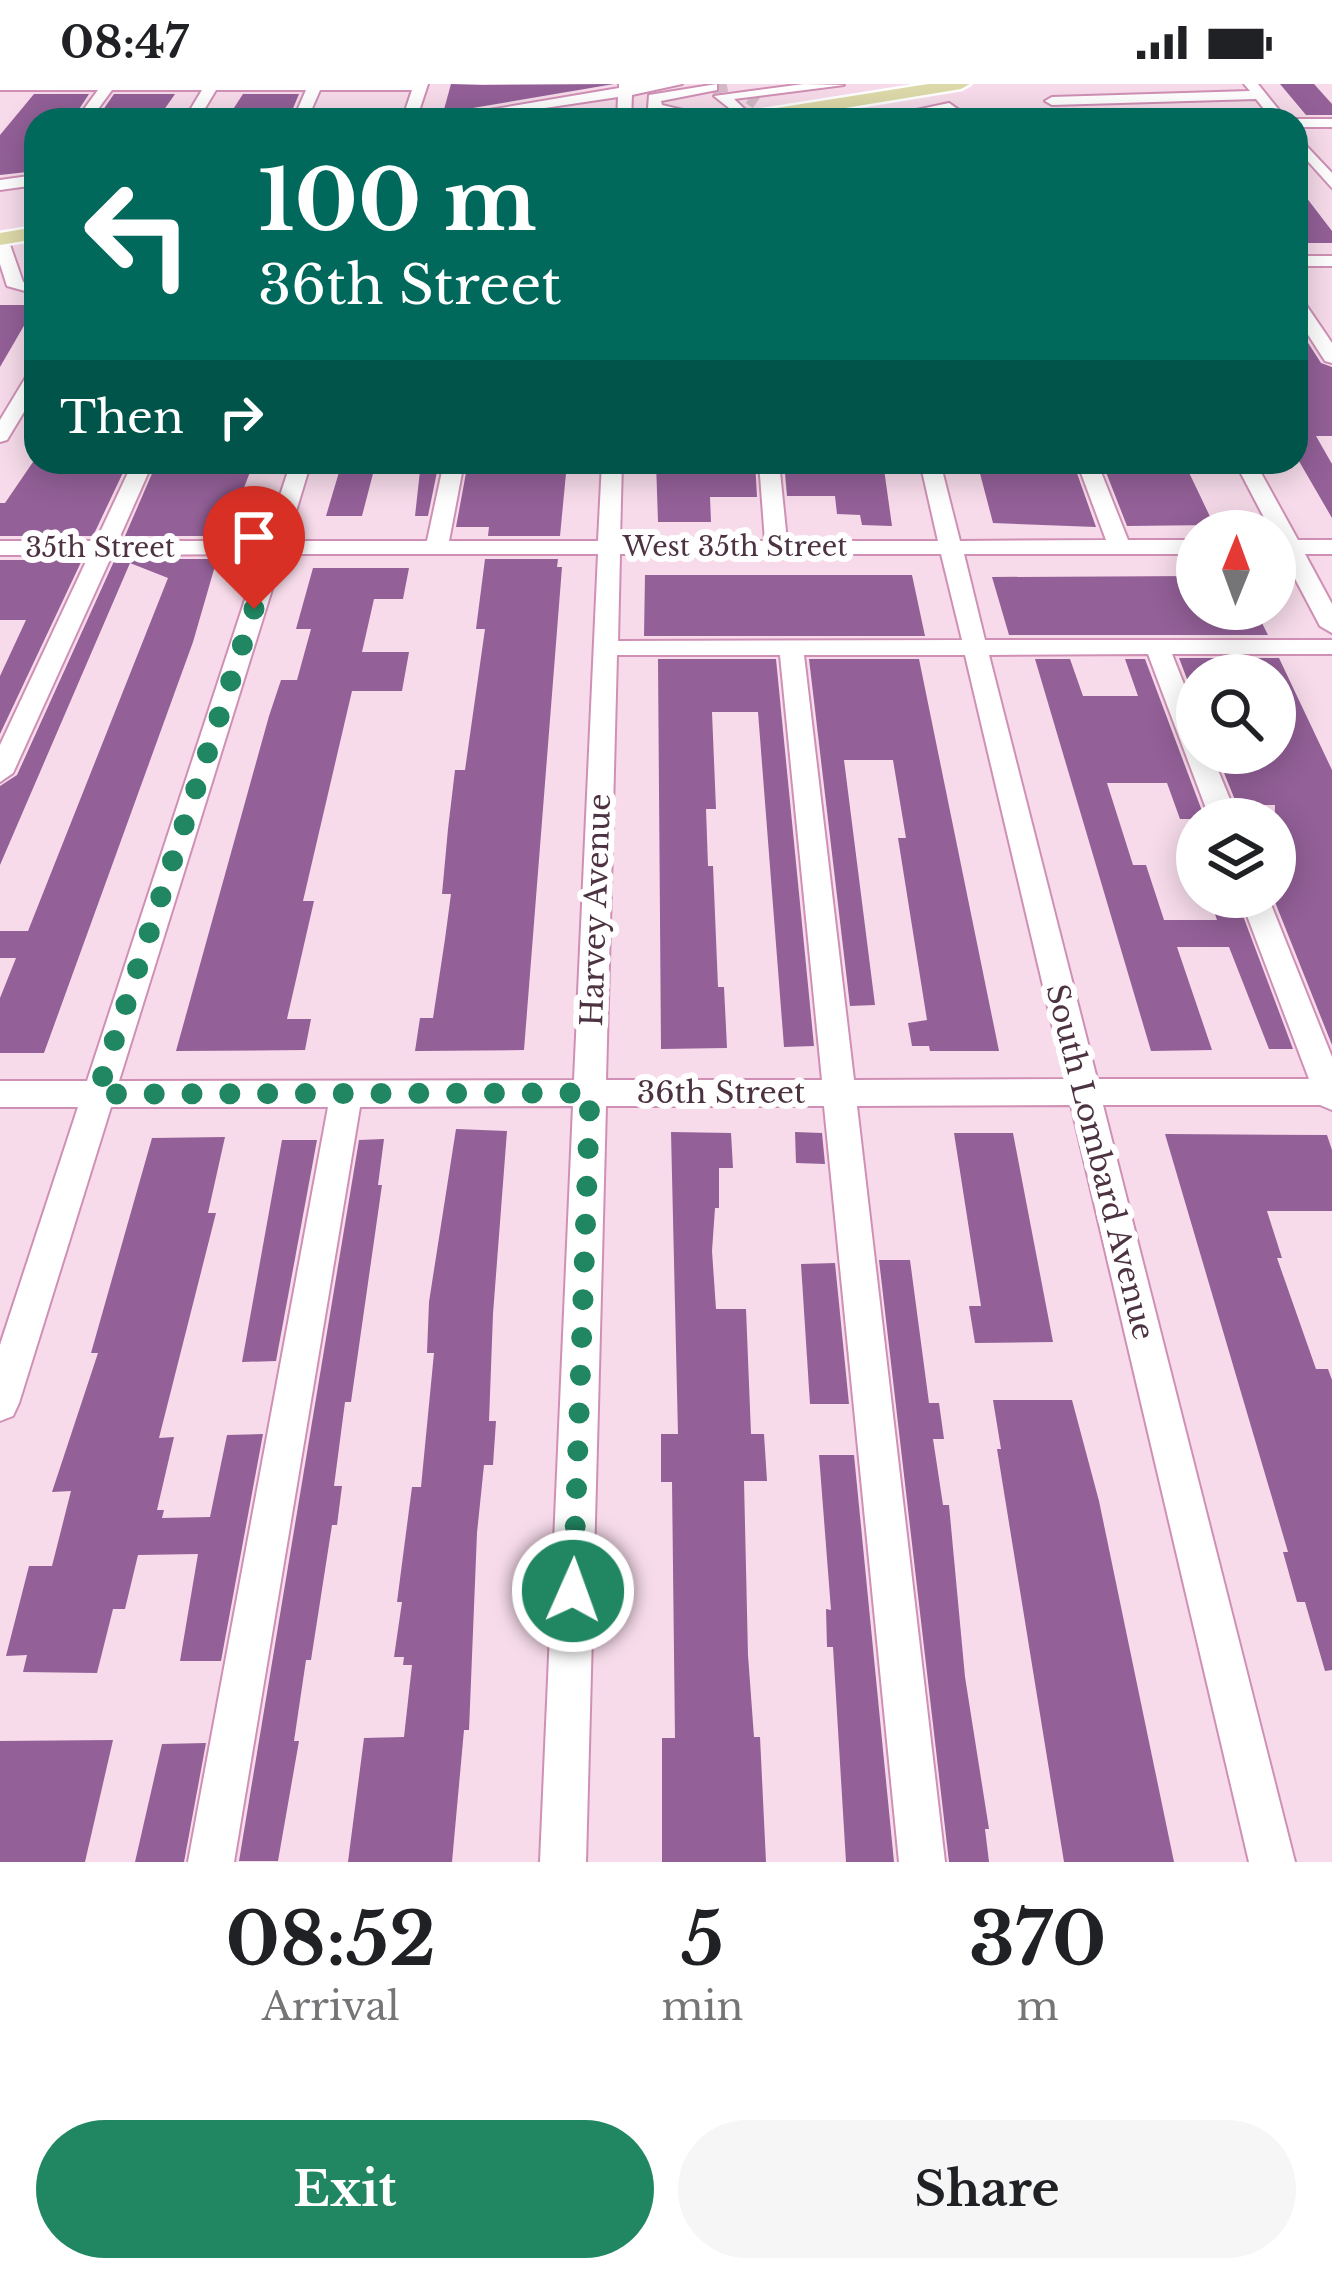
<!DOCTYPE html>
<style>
body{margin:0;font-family:"Libre Baskerville",serif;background:#f6f6f6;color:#202124;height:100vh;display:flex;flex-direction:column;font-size:45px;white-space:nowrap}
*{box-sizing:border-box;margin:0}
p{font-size:39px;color:#757577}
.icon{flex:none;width:66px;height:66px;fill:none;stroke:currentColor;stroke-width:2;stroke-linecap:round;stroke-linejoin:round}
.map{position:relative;height:1778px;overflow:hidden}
.panel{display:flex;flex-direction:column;background:#fff;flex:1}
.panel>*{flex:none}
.banner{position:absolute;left:24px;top:24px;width:1284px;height:366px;border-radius:36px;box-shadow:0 6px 30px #0003;background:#00695c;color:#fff;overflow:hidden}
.needle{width:78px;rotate:1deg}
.fabs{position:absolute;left:1176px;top:426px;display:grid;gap:24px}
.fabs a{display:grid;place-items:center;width:120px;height:120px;border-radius:50%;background:#fff;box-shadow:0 6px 30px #0003;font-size:60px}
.pin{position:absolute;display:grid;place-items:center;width:102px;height:102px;color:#fff;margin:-123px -51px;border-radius:50% 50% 50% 0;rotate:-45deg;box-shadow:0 0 12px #0007}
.pin .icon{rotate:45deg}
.me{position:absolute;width:132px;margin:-66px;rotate:2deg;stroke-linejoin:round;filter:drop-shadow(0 0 9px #0008)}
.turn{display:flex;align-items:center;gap:42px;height:252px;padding:0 36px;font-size:54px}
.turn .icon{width:156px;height:156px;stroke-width:2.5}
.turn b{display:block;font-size:84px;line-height:102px}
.then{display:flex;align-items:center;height:114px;padding:0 36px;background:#0003;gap:24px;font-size:45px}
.eta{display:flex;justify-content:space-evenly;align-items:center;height:204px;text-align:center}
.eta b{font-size:72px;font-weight:700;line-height:84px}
.button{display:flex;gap:24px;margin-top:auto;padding:24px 36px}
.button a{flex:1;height:138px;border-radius:72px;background:#218762;color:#fff;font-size:48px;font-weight:700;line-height:138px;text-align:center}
.button a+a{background:#f6f6f6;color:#202124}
.status{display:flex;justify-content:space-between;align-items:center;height:84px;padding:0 60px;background:#fff;direction:ltr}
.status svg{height:33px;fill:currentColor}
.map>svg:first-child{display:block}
</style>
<div class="status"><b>08:47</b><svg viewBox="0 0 49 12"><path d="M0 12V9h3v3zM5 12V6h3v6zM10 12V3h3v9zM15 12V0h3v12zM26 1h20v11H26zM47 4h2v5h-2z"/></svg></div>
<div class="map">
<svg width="1332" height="1778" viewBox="0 0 1332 1778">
<rect width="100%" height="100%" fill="#f7dbea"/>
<g fill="#936098">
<polygon points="451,0 482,1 614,0 443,29"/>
<polygon points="1280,0 1314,0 1332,20 1332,31 1306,31"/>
<polygon points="34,10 89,10 72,36 36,36 36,87 0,91 0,51"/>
<polygon points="114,10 175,10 157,36 96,36"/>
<polygon points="243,10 299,10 289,34 228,33"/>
<polygon points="1296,100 1332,147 1332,159 1296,159"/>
<polygon points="0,221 36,221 0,283"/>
<polygon points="1296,240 1321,279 1332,283 1332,352 1316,352 1332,380 1332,434 1296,372"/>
<polygon points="33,378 128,378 93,452 0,452 0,419 5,419"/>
<polygon points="157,378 254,378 225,452 125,452"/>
<polygon points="342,378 376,378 362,432 326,432"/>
<polygon points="421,378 439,378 428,432 415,432"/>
<polygon points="468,378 567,379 560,452 488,452 489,443 456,443"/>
<polygon points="656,378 755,378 757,413 710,413 711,438 658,438"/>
<polygon points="784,378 883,378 892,442 862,441 860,431 837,430 835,412 787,412"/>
<polygon points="977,378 1073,378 1096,443 993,439"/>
<polygon points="1102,378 1184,378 1214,441 1127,442"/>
<polygon points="115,475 217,475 193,558 44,969 0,969 0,914 16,874 0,874 0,847 28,847 168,494 130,479 0,781 0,702 17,691"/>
<polygon points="485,475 558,475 557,483 562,483 524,966 415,967 420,934 433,934 445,855 451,810 442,810 448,745 455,686 465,686 485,545 476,545"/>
<polygon points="0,476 82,476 0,650 0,592 26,536 0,536"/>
<polygon points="313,484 409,484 403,515 374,515 362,568 409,568 402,607 352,607 303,817 314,817 287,935 311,935 305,966 176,967 269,632 281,596 297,596 311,545 296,545"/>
<polygon points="645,491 912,491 925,552 644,552"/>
<polygon points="1197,492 1197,525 1255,525 1268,551 1009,551 992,493"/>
<polygon points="1179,574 1279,574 1332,686 1332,961 1273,813 1275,721 1237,721 1216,669 1281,669 1275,655 1275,586 1197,584 1197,621"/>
<polygon points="658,575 776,575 814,962 784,963 758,628 712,628 716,725 706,725 708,782 713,782 718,903 724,903 727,964 661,965"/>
<polygon points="809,575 919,575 999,967 930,967 929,962 912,962 908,939 927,936 898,754 906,754 893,676 844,676 875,921 850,922"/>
<polygon points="1035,575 1070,575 1083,612 1138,612 1125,575 1145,575 1205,735 1180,735 1167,699 1107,699 1133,781 1146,781 1164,836 1217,836 1209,813 1236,813 1293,965 1269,965 1229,863 1177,863 1212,966 1151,967"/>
<polygon points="456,1045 507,1047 493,1230 489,1337 496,1337 493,1381 484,1381 477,1449 469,1646 464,1646 452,1778 348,1778 364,1654 404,1653 412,1581 403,1581 404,1573 394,1573 402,1518 397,1518 412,1403 421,1403 434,1269 427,1269 429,1218"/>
<polygon points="671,1048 731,1049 733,1084 719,1084 719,1124 715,1124 712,1167 716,1225 746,1225 751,1350 764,1350 767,1397 744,1397 748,1571 754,1653 760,1653 766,1778 662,1778 662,1654 675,1654 672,1398 661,1398 661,1350 678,1350"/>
<polygon points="795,1048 822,1049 825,1080 796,1079"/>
<polygon points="954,1049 1013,1049 1053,1258 975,1259 969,1222 981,1222"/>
<polygon points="1165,1050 1327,1051 1332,1066 1332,1127 1267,1127 1282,1174 1277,1174 1316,1285 1328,1285 1332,1296 1332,1586 1325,1587 1305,1518 1297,1518 1283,1468 1288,1468"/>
<polygon points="225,1053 208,1129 216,1129 159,1354 174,1353 157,1426 164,1426 162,1434 210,1433 227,1351 263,1350 221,1577 180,1577 198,1470 138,1471 125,1525 113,1525 97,1589 23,1588 27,1571 6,1572 29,1482 52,1482 71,1407 52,1408 98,1269 91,1269 152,1054"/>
<polygon points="384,1055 378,1101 382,1101 351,1318 345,1318 334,1402 342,1402 337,1441 332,1441 311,1576 306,1576 294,1657 299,1657 278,1777 239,1777 359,1056"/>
<polygon points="282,1056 317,1056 276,1277 242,1278"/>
<polygon points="879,1176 910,1176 929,1319 939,1319 944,1355 933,1355 943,1421 949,1421 965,1593 989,1745 985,1745 989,1778 949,1778"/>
<polygon points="835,1179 849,1320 810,1320 801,1180"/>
<polygon points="993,1316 1072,1316 1099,1417 1174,1778 1064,1778 997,1365 1001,1365"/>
<polygon points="819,1371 854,1371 894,1778 846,1778 833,1563 827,1563 826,1525 831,1526"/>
<polygon points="113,1656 85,1778 0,1778 0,1657"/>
<polygon points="206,1659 184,1778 135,1778 162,1660"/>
</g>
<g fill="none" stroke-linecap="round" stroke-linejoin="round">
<g stroke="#d5b9c8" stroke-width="15" stroke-dasharray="15 8" stroke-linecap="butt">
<polyline points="712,3 728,0"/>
<polyline points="750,13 757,18"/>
</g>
<defs>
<g id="minor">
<polygon points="0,0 428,0 416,36 402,36 412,6 320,6 307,36 293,36 306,6 216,6 198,36 184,36 202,6 112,6 90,36 76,36 98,6 0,6"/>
<polygon points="619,0 682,0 632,11 631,36 617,36 618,13 465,36 430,36 619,4"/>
<polygon points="717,0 717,6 661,17 662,21 683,26 683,32 648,24 649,11"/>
<polygon points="804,0 844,1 734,15 756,36 744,36 714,12"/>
<polygon points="1244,0 1258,0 1287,36 1273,36 1256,15 1052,21 1045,17 1052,13 1250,7"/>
<polygon points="949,19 973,36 957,36 946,28 869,36"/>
<polygon points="1296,35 1332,35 1332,43 1296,43 1296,36 1291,36"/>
<polygon points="1296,51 1332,89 1332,104 1296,64"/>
<polygon points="36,91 36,101 0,106 0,96"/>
<polygon points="0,150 8,155 23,198 36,200 36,210 7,202 0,180"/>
<rect x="1296" y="172" width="36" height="10"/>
<polygon points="1296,214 1302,215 1332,259 1332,279 1325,277 1296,232"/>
<polygon points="36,286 36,308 7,356 0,358 0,336 29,288"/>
<path d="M 133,378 L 153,378 L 118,457 L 265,457 L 291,378 L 311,378 L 287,457 L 427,457 L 444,378 L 464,378 L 449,457 L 598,457 L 602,378 L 622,378 L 620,457 L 765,457 L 759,378 L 779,378 L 787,457 L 938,457 L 920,378 L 940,378 L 960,457 L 1106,456 L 1077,378 L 1097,378 L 1128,456 L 1197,456 L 1197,470 L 964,470 L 985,556 L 1332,556 L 1332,570 L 1172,570 L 1197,633 L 1197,669 L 1211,669 L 1238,735 L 1210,735 L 1148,570 L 989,571 L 1097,995 L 1309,995 L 1240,813 L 1268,813 L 1332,973 L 1332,1026 L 1320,1021 L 1103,1021 L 1295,1778 L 1249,1778 L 1071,1021 L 857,1022 L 945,1778 L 899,1778 L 824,1022 L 606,1022 L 586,1778 L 540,1778 L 573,1022 L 360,1023 L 234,1778 L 188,1778 L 328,1023 L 111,1023 L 19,1319 L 13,1332 L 0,1337 L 0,1261 L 78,1023 L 0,1023 L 0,997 L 87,997 L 260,470 L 112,471 L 13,689 L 0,698 L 0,661 L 89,471 L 0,471 L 0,457 L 96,457 ZM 283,470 L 598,470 L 574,996 L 119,997 ZM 620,470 L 941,470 L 962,556 L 618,557 ZM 617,571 L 780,571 L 822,996 L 606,996 ZM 804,571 L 965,571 L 1065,995 L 854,996 Z"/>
<polygon points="1235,378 1255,378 1298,456 1332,456 1332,470 1305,470 1332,520 1332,549 1320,542 1282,470 1275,470 1275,447 1271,447"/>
</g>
<g id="major">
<polygon points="928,0 970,0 961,5 772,36 729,36 738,30"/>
<polygon points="36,143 36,155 0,161 0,149"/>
</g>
</defs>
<use href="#minor" stroke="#d090b5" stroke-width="4"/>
<use href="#major" stroke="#fff" stroke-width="5"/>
<use href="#minor" fill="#fff" fill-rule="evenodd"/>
<use href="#major" fill="#ded9a9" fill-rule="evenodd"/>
</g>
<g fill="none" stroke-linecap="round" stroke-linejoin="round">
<polyline stroke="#218762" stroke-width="21" stroke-dasharray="0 37.8" points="254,525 97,1010 590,1009 573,1507"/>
</g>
<g text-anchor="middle" stroke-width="12" stroke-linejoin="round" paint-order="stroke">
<g font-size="27" fill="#4d3242" stroke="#fff">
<text x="735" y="472">West 35th Street</text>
<text x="100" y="473">35th Street</text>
</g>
<g font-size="30" fill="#4d3242" stroke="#fff">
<text transform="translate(596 826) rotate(-88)" y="10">Harvey Avenue</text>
<text x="721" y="1019">36th Street</text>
<text transform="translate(1100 1078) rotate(76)" y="10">South Lombard Avenue</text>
</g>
</g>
</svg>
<div class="fabs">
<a><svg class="needle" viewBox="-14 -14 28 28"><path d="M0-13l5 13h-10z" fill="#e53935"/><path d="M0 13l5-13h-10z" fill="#757577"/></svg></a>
<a><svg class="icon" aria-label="search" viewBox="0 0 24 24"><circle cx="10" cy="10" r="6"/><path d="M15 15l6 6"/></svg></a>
<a><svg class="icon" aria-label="layers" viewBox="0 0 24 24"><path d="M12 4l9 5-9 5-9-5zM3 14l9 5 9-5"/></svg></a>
</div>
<div class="pin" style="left:254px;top:525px;background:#d93025"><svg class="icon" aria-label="arrive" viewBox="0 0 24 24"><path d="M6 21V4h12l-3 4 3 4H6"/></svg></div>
<svg class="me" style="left:573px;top:1507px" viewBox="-20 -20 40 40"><circle r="17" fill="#218762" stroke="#fff" stroke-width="3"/><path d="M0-11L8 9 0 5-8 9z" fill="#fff"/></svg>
<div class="banner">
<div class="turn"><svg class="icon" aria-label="left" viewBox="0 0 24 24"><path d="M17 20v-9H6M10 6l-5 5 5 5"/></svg><div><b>100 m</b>36th Street</div></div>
<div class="then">Then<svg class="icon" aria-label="right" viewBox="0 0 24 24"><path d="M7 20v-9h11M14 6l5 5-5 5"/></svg></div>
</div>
</div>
<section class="panel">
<div class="eta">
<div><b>08:52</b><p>Arrival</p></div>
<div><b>5</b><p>min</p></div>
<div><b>370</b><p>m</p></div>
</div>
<div class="button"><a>Exit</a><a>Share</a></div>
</section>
